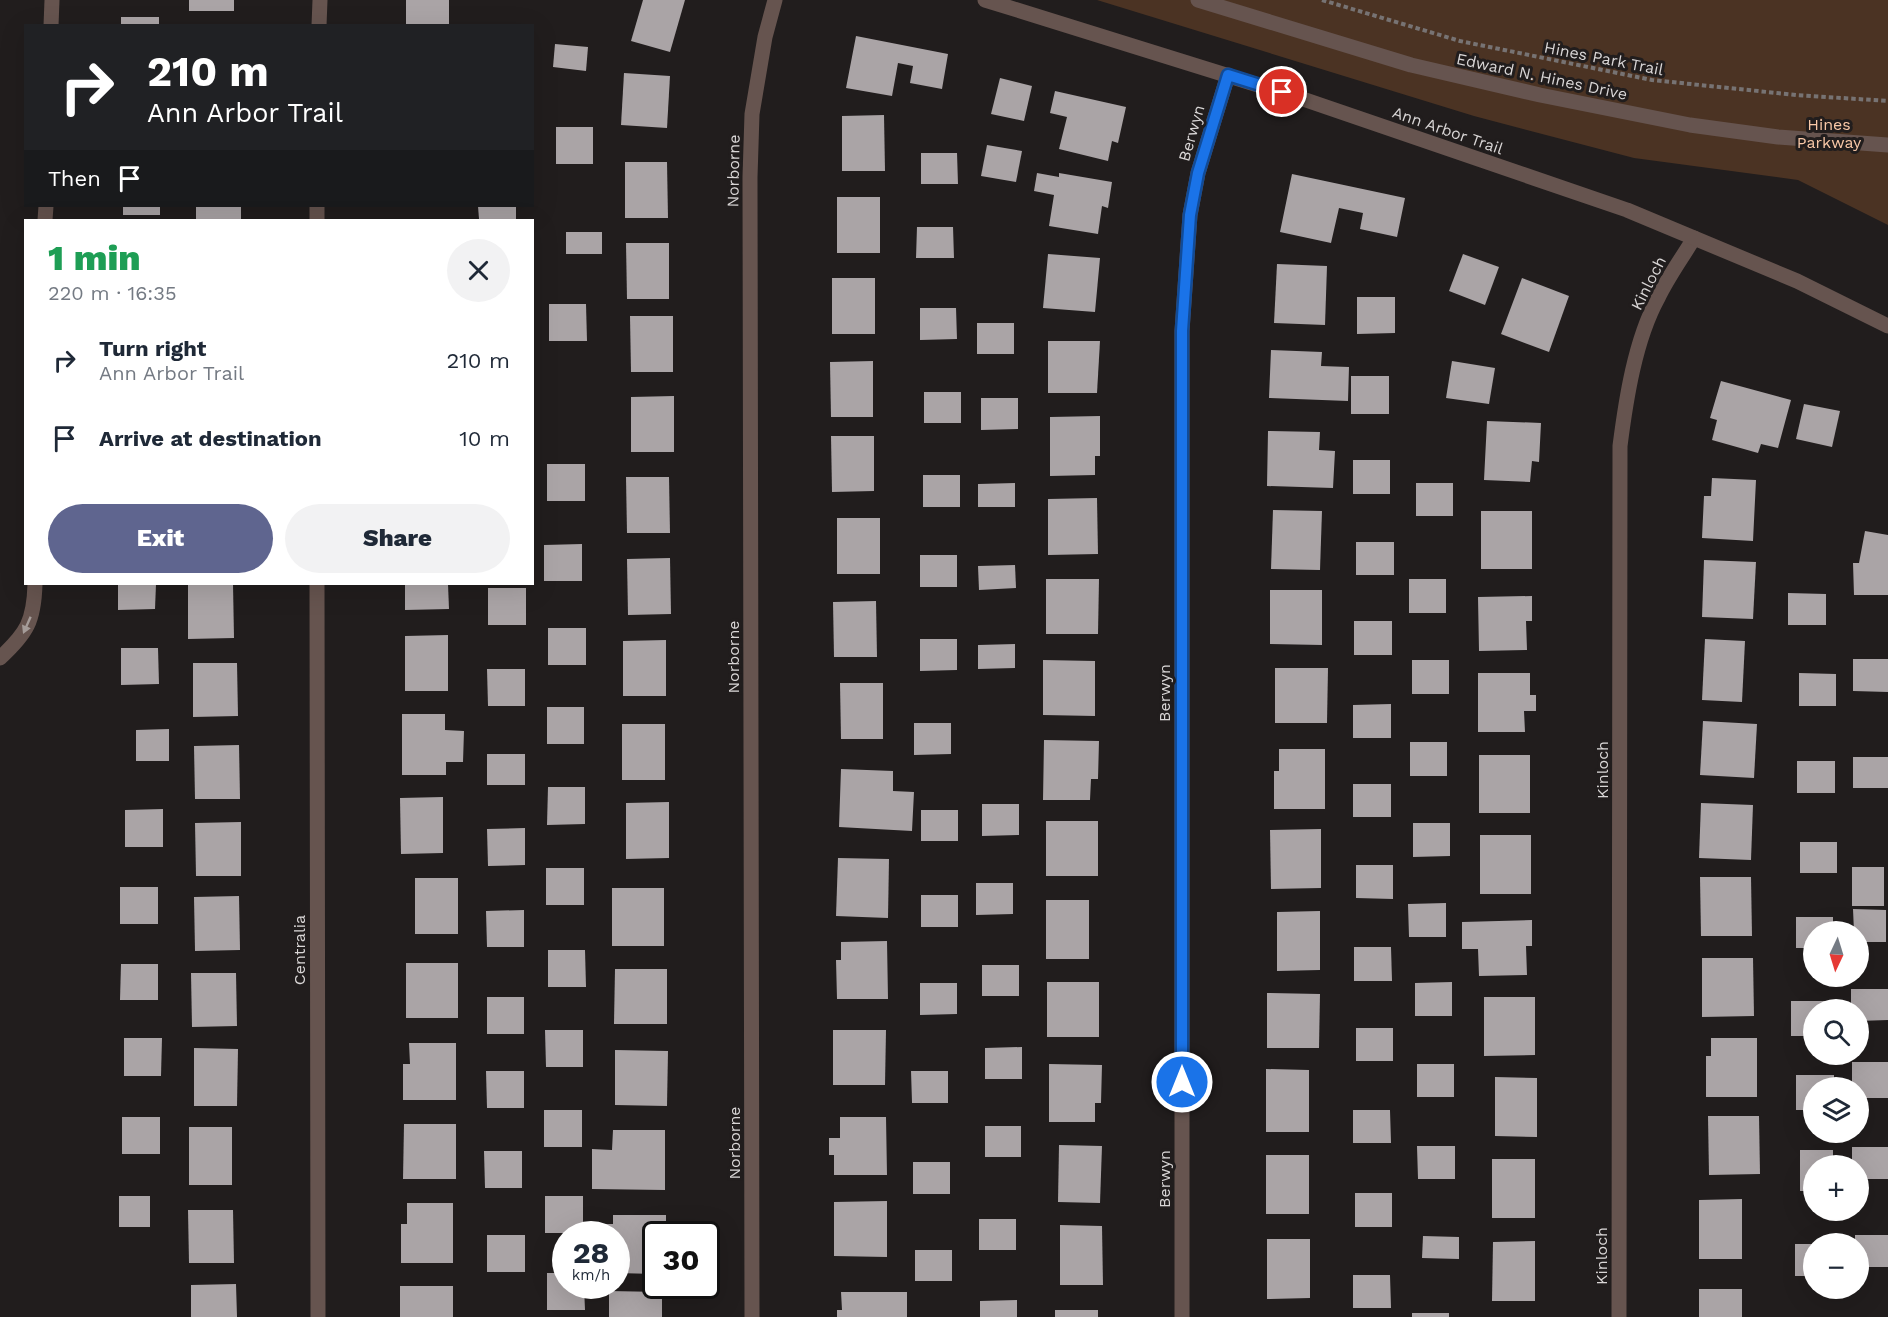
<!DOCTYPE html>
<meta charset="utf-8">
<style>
body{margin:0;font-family:"Work Sans",sans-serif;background:#f2f2f3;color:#1f2937;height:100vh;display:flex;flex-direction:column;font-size:22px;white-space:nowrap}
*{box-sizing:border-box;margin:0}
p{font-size:20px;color:#747a83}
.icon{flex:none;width:33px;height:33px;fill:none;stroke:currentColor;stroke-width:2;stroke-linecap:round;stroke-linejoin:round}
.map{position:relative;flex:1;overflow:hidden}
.panel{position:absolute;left:24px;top:219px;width:510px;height:366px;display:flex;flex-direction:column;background:#fff;border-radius:0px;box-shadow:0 6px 24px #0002}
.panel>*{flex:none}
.guide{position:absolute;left:24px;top:24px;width:510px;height:183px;border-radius:0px;box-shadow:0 6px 24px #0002;background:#202124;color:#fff;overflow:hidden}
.needle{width:39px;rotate:184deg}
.controls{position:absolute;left:1803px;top:921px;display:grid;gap:12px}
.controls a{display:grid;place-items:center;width:66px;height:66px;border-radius:50%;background:#fff;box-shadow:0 6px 24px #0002;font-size:30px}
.speed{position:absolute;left:552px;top:1221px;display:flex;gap:12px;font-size:30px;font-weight:700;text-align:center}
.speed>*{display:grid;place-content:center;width:78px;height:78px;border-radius:50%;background:#fff;box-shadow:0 6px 24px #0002;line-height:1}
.speed small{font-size:15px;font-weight:400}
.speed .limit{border:3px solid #111;border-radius:9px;background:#fff;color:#111}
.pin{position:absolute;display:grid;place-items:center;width:51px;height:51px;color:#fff;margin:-26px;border:3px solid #fff;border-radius:50%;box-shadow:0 2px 6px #0007}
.me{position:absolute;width:66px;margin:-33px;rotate:0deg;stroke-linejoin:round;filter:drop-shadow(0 0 4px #0008)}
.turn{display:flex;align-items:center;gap:21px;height:126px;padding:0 24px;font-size:27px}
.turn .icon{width:78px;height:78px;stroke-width:2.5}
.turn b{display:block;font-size:42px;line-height:51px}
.then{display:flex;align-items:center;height:57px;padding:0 24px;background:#0003;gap:12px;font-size:22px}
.round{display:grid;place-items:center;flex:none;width:63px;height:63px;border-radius:32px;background:#f2f2f3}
.overview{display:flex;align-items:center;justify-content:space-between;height:102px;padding:0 24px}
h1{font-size:36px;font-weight:800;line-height:45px;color:#1e9e55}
.primary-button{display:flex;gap:12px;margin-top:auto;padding:12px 24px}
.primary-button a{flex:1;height:69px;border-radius:36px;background:#5f658f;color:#fff;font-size:24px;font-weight:800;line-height:69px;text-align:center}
.primary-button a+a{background:#f2f2f3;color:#1f2937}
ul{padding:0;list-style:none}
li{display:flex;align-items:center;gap:18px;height:78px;padding:0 24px}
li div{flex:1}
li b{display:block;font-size:22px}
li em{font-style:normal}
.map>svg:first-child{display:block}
</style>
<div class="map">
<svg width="1888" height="1317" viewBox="0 0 1888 1317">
<rect width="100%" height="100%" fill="#211d1d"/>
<polygon fill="#4b3323" points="1097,0 1888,0 1888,225 1798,180 1634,158 1474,116"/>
<g fill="#aaa4a6">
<rect x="189" y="0" width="45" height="11"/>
<rect x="406" y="0" width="43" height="26"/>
<polygon points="643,0 685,0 670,52 631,41"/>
<rect x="121" y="17" width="38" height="9"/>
<polygon points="856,36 948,54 942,89 910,83 913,66 898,63 892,96 846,88"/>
<polygon points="555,44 588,47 586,71 553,67"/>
<polygon points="624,73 670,76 667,128 621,125"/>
<polygon points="1000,78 1032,86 1024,121 991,114"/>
<polygon points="1055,91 1126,107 1118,143 1112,141 1108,161 1059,149 1067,117 1050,113"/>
<polygon points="884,115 885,171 842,171 842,116"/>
<rect x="556" y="127" width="37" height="37"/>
<polygon points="987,145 1022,151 1016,182 981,176"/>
<polygon points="921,153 957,153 958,184 921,184"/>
<polygon points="625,162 667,162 668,218 625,218"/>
<polygon points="1037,173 1059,177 1059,173 1112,182 1108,208 1102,206 1098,234 1049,226 1054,195 1034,191"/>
<polygon points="1292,174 1405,198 1397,237 1360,229 1363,213 1339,208 1331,243 1280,232"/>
<rect x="837" y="197" width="43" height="56"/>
<rect x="123" y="206" width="37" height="9"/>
<rect x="196" y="206" width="45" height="14"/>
<polygon points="478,206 516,206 516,219 479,219"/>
<polygon points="917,227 953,227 954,258 916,258"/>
<rect x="566" y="232" width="36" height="22"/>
<polygon points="626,243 669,243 669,299 627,299"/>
<polygon points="1048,254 1100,258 1095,312 1043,308"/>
<polygon points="1463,254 1499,267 1485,305 1449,291"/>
<polygon points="1277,264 1327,266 1325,325 1274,323"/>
<rect x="832" y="278" width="43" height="56"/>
<polygon points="1522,278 1569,296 1549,352 1501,334"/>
<polygon points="1357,297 1395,297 1395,333 1357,334"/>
<polygon points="549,304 586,304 587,341 549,341"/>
<polygon points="920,308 956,308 957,339 920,340"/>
<polygon points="630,316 673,316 673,372 631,372"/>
<rect x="977" y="323" width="37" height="31"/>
<polygon points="1048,341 1100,341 1097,393 1048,393"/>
<polygon points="1271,350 1322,352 1321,366 1349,367 1348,401 1269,398"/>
<polygon points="873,361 873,417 831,417 830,362"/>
<polygon points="1452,361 1495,368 1489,404 1446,398"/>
<rect x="1351" y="376" width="38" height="38"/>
<polygon points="1721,381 1791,400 1778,448 1761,444 1758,453 1712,440 1717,420 1710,418"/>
<rect x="924" y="392" width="37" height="31"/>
<polygon points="674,396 674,452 631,452 631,397"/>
<polygon points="981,398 1018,398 1018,429 981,430"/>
<polygon points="1804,404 1840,411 1832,447 1796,439"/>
<polygon points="1100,416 1100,456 1095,456 1095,475 1050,476 1050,417"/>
<polygon points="1487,421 1541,423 1539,462 1532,461 1530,482 1484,480"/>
<polygon points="1268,431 1320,432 1319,450 1335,451 1333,488 1267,486"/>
<polygon points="831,436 874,436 874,491 832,492"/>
<rect x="1353" y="460" width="37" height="34"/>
<rect x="547" y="464" width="38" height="37"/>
<rect x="923" y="475" width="37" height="32"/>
<polygon points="626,477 669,477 670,533 627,533"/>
<polygon points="1712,478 1756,480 1753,541 1702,538 1704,496 1711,496"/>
<polygon points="1015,483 1015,507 978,507 978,484"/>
<rect x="1416" y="483" width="37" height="33"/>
<polygon points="1097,498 1098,554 1048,555 1048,499"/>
<polygon points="1273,510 1322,511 1320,570 1271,569"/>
<rect x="1481" y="511" width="51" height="58"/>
<rect x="837" y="518" width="43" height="56"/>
<polygon points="1865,531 1888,535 1888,595 1854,595 1853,563 1859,563"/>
<rect x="1356" y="542" width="38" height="33"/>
<polygon points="582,544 582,581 544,581 544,545"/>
<rect x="920" y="555" width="37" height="32"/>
<polygon points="670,558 671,614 628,615 627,559"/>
<polygon points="1704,560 1756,562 1753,619 1702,617"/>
<polygon points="1015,565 1016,588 979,590 978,566"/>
<polygon points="1046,579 1099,579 1098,634 1046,634"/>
<rect x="1409" y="579" width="37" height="34"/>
<polygon points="118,584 156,584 155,609 118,610"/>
<polygon points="233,584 234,638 188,639 188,585"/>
<polygon points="405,584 448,584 449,609 405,610"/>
<rect x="488" y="588" width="38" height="37"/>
<polygon points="1270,590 1322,590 1322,645 1270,644"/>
<polygon points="1788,593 1826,594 1826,625 1788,625"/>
<polygon points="1532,596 1532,621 1526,621 1527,650 1479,651 1478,597"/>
<polygon points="876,601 877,657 834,657 833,602"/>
<rect x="1354" y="621" width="38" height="34"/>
<rect x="548" y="628" width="38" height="37"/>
<polygon points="448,635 448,691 405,691 405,636"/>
<polygon points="920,639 957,639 957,670 920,671"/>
<polygon points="1705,639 1745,641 1742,702 1702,700"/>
<polygon points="666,640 666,696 623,696 623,641"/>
<polygon points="1015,644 1015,668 978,669 978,645"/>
<polygon points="121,648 158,648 159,684 121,685"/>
<polygon points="1853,659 1888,659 1888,692 1853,691"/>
<polygon points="1043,660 1095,661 1095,716 1043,715"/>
<rect x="1412" y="660" width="37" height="34"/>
<polygon points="193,663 237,663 238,716 193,717"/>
<polygon points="1275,668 1328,668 1327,723 1275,723"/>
<polygon points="487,669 525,669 525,706 488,706"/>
<polygon points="1478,673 1530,673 1530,695 1536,695 1536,711 1524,711 1525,732 1478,732"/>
<polygon points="1799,673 1836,674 1836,706 1799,706"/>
<polygon points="840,683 883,683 883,739 841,739"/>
<polygon points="1391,704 1391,738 1353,738 1353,705"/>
<rect x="547" y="707" width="37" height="37"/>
<polygon points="402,714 445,714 445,730 464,731 463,762 446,762 446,775 402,775"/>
<polygon points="1703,721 1757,724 1754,778 1700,775"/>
<polygon points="914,723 951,723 951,754 914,755"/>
<rect x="622" y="724" width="43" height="56"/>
<polygon points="169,729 169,761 136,761 136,730"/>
<polygon points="1044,740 1099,741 1098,779 1091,779 1090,800 1043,800"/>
<rect x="1410" y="742" width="37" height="34"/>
<polygon points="239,745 240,799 195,799 194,746"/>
<polygon points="1279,749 1325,749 1325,809 1274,809 1274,771 1279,771"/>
<rect x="487" y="754" width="38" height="31"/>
<rect x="1479" y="755" width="51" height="58"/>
<rect x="1853" y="757" width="35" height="31"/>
<rect x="1797" y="761" width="38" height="32"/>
<polygon points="841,769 893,771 893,791 914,792 912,831 839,827"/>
<rect x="1353" y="784" width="38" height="33"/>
<polygon points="548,787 585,787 585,824 547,825"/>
<polygon points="443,797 443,853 401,854 400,798"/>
<polygon points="669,802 669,858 626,859 626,803"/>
<polygon points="1701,803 1753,805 1751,860 1699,858"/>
<polygon points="982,804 1019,804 1019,835 982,836"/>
<polygon points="163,809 163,847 125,847 125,810"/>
<rect x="921" y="810" width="37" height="31"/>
<rect x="1046" y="821" width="52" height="55"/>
<polygon points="241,822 241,876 196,876 195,823"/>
<polygon points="1413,823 1450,823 1450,856 1413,857"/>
<polygon points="525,828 525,865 488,866 487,829"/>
<polygon points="1321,829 1321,888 1271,889 1270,830"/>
<rect x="1480" y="835" width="51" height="59"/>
<rect x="1800" y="842" width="37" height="31"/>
<polygon points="838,858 889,859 888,918 836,916"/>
<polygon points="1356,865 1393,865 1393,899 1356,898"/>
<rect x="1852" y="867" width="32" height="39"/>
<rect x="546" y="868" width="38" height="37"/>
<polygon points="1700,877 1751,877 1752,936 1701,936"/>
<rect x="415" y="878" width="43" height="56"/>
<polygon points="976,883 1013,883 1013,914 976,915"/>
<rect x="120" y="887" width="38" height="37"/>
<rect x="612" y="888" width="52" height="58"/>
<rect x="921" y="895" width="37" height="32"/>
<polygon points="239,896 240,950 195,951 194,897"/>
<rect x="1046" y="900" width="43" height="59"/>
<polygon points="1446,903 1446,937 1409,937 1408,904"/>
<polygon points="1853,909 1886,910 1886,942 1858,942 1858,932 1854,932"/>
<polygon points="524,910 524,947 487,947 486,911"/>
<polygon points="1320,911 1320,970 1277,971 1277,912"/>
<polygon points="1796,917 1833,917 1833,932 1814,932 1814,948 1796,948"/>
<polygon points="1532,920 1532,946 1526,946 1527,975 1479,976 1478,949 1462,949 1462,922"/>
<polygon points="887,941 888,999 837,999 836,960 841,960 841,942"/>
<polygon points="1354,947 1391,947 1392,981 1354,981"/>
<polygon points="548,950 585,950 586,987 548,987"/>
<polygon points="1702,958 1753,958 1754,1016 1702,1017"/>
<rect x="406" y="963" width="52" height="55"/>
<polygon points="121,964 158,964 158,1000 120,1000"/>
<rect x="982" y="965" width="37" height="31"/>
<polygon points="615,969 667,969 667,1024 614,1024"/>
<polygon points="191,973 236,973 237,1026 192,1027"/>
<rect x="1047" y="982" width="52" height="55"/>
<polygon points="1452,982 1452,1016 1415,1016 1415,983"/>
<polygon points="920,983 957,983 957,1014 920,1015"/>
<polygon points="1851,989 1888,989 1888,1020 1858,1021 1858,1010 1851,1010"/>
<polygon points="1267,993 1320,994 1319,1048 1267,1048"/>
<rect x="487" y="997" width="37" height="37"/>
<polygon points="1484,997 1535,997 1535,1055 1484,1056"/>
<polygon points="1791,1001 1828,1001 1828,1010 1814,1010 1814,1036 1791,1036"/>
<rect x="1356" y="1028" width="37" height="33"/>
<polygon points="545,1030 583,1030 583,1067 546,1067"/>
<polygon points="833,1030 886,1030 885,1085 833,1085"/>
<polygon points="124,1038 162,1038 161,1076 124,1076"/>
<polygon points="1711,1038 1757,1038 1757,1097 1706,1097 1706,1056 1711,1056"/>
<polygon points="409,1043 456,1043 456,1100 403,1100 403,1064 410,1064"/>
<polygon points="1022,1047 1022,1079 985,1079 985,1048"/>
<polygon points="194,1048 238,1049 237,1106 194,1106"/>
<polygon points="615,1050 668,1051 667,1106 615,1105"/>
<polygon points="1852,1062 1888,1062 1888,1098 1858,1098 1858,1088 1852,1088"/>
<polygon points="1049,1064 1102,1065 1101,1103 1095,1103 1095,1122 1049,1122"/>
<rect x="1417" y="1064" width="37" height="33"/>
<polygon points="1266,1069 1309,1070 1309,1132 1266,1132"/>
<polygon points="486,1071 524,1071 524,1108 487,1108"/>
<polygon points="911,1071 948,1071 948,1103 912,1103"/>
<polygon points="1796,1075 1834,1075 1834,1088 1814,1088 1814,1110 1796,1110"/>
<polygon points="1495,1077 1537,1078 1537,1137 1495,1136"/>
<rect x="544" y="1110" width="38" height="37"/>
<polygon points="1353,1110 1390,1110 1391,1143 1353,1143"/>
<polygon points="1708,1116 1759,1116 1760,1174 1709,1175"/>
<rect x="122" y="1117" width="38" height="37"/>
<polygon points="840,1117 886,1117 887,1175 834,1175 834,1155 829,1155 829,1138 840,1138"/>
<polygon points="404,1124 456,1124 456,1179 403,1179"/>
<rect x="985" y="1126" width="36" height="31"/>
<rect x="189" y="1127" width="43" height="58"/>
<polygon points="613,1130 665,1130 665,1190 592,1189 592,1149 612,1150"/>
<polygon points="1059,1145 1102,1146 1100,1203 1058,1202"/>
<polygon points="1417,1146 1455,1146 1455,1179 1418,1179"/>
<polygon points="1852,1147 1888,1147 1888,1179 1858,1179 1858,1166 1852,1166"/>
<polygon points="1800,1150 1833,1150 1833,1166 1814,1166 1814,1191 1800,1191"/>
<polygon points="484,1151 522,1151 522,1188 485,1188"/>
<rect x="1266" y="1155" width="43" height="59"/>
<rect x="1492" y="1159" width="43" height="59"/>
<rect x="913" y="1162" width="37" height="32"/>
<rect x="1355" y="1193" width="37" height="34"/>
<rect x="119" y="1196" width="31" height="31"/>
<rect x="545" y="1196" width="38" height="37"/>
<polygon points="1742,1199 1742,1259 1699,1259 1699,1200"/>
<polygon points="887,1201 887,1257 834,1256 834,1202"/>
<polygon points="407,1203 453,1203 453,1263 401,1263 401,1224 407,1224"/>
<polygon points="188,1210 233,1210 234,1263 189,1263"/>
<polygon points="613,1215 666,1215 666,1234 656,1234 656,1274 616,1273 616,1234 599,1234 599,1224 613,1224"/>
<rect x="979" y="1219" width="37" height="31"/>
<polygon points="1060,1225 1102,1226 1103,1285 1060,1285"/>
<rect x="487" y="1235" width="38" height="37"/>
<polygon points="1855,1235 1888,1235 1888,1267 1858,1267 1858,1244 1855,1244"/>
<polygon points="1423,1236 1459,1237 1459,1259 1422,1258"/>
<polygon points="1267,1239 1310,1239 1310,1298 1267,1299"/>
<polygon points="1535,1241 1535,1301 1492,1301 1493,1242"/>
<rect x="1795" y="1244" width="19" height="32"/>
<rect x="915" y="1250" width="37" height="31"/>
<polygon points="547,1273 566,1273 566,1286 584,1286 585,1310 547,1310"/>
<polygon points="1353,1275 1390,1275 1391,1308 1353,1308"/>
<polygon points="236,1284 237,1317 191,1317 191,1285"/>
<rect x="400" y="1286" width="53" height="31"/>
<rect x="1699" y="1289" width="43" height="28"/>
<polygon points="609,1291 662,1292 662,1317 609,1317"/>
<polygon points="841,1292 907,1292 907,1317 837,1317 837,1310 842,1310"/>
<polygon points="1017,1300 1017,1317 980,1317 980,1301"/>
<rect x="1055" y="1310" width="43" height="7"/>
<rect x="1412" y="1313" width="37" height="4"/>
</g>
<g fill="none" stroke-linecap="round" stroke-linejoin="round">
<polyline stroke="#777373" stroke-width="4" stroke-dasharray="4.5 3" stroke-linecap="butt" points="1322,0 1460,41 1652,80 1796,95 1888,101"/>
<g stroke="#66544f" stroke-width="15">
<polyline points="51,26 52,0"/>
<polyline points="45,220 46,206"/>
<path d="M 0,658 C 27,633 34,621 35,584"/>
</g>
<g stroke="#66544f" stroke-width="15">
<polyline points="319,26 320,0"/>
<polyline points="317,206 317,220"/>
<polyline points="317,584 318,1317"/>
<polyline points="752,1317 750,177 752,114 765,37 775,0"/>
<polyline points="1182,1317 1182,331 1190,215 1198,173 1228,75"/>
<path d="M 1619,1317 L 1620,446 C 1626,399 1635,340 1658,298 C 1668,277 1682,258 1694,238"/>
</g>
<g stroke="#66544f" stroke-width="15">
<polyline points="985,0 1300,98 1627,210 1797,281 1888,326"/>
<polyline points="1198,0 1411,65 1540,95 1690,125 1778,137 1888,145"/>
</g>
</g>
<defs><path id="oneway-solid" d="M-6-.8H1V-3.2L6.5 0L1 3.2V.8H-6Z" transform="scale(1.5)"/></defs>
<use fill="#a59c99" href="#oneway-solid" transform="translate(27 625) rotate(114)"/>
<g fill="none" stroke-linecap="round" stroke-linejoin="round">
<defs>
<polyline id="route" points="1182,1082 1182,331 1190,215 1198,173 1228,75 1282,92"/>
</defs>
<use href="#route" stroke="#114b97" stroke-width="15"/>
<use href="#route" stroke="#1a73e8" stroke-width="10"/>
</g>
<g text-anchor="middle" stroke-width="6" stroke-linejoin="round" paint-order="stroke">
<g font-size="16" fill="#d9d6d6" stroke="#211d1d">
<text transform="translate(1604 58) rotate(11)" y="6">Hines Park Trail</text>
<text transform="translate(1542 76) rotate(12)" y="6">Edward N. Hines Drive</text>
<text transform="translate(1448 130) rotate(19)" y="6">Ann Arbor Trail</text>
<text transform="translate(1191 133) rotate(-74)" y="6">Berwyn</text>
<text transform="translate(733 171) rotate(-89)" y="6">Norborne</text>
<text transform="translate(1648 283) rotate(-63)" y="6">Kinloch</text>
<text transform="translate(733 657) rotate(-90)" y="6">Norborne</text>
<text transform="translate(1164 693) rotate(-90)" y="6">Berwyn</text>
<text transform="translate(1602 770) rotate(-90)" y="6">Kinloch</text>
<text transform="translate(299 950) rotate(-90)" y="6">Centralia</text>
<text transform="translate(734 1143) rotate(-90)" y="6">Norborne</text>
<text transform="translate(1164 1179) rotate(-90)" y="6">Berwyn</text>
<text transform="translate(1601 1256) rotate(-90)" y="6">Kinloch</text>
</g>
<g font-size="16" fill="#f9c8a7" stroke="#211d1d">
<text x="1829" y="130">Hines<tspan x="1829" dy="18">Parkway</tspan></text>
</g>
</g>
</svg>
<div class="controls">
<a><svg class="needle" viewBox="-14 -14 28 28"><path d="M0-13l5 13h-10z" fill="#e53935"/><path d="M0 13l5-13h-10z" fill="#747a83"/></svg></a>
<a><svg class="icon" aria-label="search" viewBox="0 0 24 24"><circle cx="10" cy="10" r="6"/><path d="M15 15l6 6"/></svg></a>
<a><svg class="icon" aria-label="layers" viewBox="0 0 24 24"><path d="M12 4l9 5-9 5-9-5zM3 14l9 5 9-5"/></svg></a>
<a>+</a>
<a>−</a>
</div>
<div class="speed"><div>28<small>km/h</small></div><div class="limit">30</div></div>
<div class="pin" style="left:1282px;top:92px;background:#d93025"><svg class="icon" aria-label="arrive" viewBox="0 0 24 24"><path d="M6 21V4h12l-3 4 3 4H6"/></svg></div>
<svg class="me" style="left:1182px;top:1082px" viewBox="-20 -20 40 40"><circle r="17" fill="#1a73e8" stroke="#fff" stroke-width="3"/><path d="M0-11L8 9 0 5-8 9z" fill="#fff"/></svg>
<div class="guide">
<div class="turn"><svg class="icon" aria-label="right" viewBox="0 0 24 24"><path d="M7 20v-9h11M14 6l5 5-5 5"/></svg><div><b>210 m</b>Ann Arbor Trail</div></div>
<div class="then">Then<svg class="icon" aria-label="arrive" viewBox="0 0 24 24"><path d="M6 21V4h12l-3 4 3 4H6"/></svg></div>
</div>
<section class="panel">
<div class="overview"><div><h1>1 min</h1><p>220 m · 16:35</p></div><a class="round"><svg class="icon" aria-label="close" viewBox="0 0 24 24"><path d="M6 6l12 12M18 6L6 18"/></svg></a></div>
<ul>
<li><svg class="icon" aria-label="right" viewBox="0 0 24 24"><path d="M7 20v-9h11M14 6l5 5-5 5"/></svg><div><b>Turn right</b><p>Ann Arbor Trail</p></div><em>210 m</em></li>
<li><svg class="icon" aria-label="arrive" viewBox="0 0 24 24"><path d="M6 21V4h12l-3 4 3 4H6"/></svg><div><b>Arrive at destination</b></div><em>10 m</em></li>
</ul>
<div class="primary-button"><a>Exit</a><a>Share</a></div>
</section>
</div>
